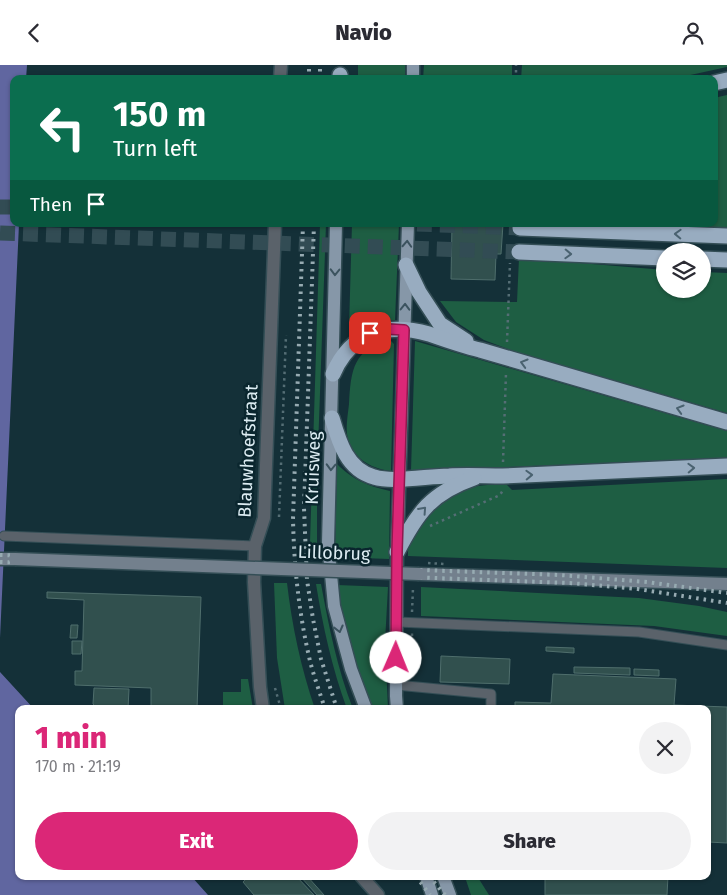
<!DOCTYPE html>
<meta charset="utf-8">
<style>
body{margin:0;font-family:"Fira Sans",sans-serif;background:#f2f2f3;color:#2b2b33;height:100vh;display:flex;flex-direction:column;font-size:19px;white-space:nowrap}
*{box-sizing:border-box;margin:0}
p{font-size:16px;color:#7c7c81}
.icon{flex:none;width:28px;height:28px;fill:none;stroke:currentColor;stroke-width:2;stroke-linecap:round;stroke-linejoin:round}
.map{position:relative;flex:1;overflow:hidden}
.drawer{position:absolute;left:15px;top:640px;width:696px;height:175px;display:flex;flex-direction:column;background:#fff;border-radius:10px;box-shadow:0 1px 4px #0004}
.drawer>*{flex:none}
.banner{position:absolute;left:10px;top:10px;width:708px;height:152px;border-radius:10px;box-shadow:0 1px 4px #0004;background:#0b6e4f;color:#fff;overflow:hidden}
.tools{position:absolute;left:656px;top:178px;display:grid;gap:10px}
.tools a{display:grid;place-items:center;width:55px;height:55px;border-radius:50%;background:#fff;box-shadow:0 1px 4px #0004;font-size:25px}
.pin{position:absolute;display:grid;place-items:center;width:42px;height:42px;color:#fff;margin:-21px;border-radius:10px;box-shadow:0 2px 8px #0006}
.me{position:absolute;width:55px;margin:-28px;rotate:1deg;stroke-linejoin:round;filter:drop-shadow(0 0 4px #0008)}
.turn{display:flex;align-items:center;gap:18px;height:105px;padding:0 20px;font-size:22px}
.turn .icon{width:65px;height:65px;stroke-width:2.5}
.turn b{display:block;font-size:35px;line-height:42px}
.then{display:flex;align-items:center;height:48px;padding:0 20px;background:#0003;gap:10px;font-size:19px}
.round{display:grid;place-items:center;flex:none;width:52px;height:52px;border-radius:26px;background:#f2f2f3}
.overview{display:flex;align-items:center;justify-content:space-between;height:85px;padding:0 20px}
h1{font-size:30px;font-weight:800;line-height:38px;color:#db2777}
.cta{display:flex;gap:10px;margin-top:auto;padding:10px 20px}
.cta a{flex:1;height:58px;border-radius:30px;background:#db2777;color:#fff;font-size:20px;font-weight:800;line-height:58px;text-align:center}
.cta a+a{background:#f2f2f3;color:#2b2b33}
header{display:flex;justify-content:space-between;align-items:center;height:65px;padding:0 20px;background:#fff;font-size:22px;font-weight:800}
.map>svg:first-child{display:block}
</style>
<header><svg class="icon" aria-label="back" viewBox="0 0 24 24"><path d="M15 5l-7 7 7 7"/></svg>Navio<svg class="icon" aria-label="person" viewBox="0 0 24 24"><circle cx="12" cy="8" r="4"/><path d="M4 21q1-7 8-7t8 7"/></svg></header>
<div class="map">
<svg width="727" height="830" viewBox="0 0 727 830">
<rect width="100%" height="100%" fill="#143038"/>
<g fill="#1e5e43">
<rect x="358" y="0" width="47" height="14"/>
<polygon points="424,0 512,0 512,14 423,14"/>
<polygon points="522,0 727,0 727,2 672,14 521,14"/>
<polygon points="727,30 727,163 609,159 714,159 714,33"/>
<polygon points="320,159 326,159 317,412 317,479 310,478"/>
<polygon points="352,159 399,159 395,255 375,257 364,262 351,270 349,268 349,263"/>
<polygon points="519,193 665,205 665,224 702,224 703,207 727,208 727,348 516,287 484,275 456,257 440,236 517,237"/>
<path d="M 391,276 L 394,279 L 391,406 C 371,404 350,392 347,369 C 346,360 348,348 349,339 C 351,305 353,283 391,276 Z"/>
<polygon points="415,276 727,366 727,393 411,406"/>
<path d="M 337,399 C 353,415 368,421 390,426 L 389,494 L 335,492 Z"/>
<path d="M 727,414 L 727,503 L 408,491 C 408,487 408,480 410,476 C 420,455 443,434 464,425 C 477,419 492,420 506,419 L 512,425 Z"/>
<path d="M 274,518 L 287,518 C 292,561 301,603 315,644 L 285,644 L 277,593 Z"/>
<path d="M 316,519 L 321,519 C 329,562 337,603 353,644 L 347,644 C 332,603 323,562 316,519 Z"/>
<path d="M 337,520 L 388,522 L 385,577 L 388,644 L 371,644 C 356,603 344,563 337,520 Z"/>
<polygon points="421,522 639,533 699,541 727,547 727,571 654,561 421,551"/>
<polygon points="241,614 248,614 253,644 223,644 223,627 241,627"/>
<polygon points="477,811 489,830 471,830 465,812"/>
</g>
<g fill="#6066a0">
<polygon points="0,0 27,0 26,14 14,14 14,159 19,159 0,573"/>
<polygon points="0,607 34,644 19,644 19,811 191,811 208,830 0,830"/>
</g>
<g fill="#31504e" stroke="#4f6e6c">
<polygon points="452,159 503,159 501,189 496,189 495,215 451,214"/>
<polygon points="47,527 201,532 197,644 151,644 151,623 75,620 75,606 82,606 84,535 47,533"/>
<polygon points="71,560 78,560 77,573 70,573"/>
<polygon points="72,576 82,576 81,589 72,589"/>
<polygon points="546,582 574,583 574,588 546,586"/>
<polygon points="441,591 510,594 509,619 440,617"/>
<polygon points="574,602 630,603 630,610 574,608"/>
<polygon points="634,604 659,605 659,611 634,610"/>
<polygon points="553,609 676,614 674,640 727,642 727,778 708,777 708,644 515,644 515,637 551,638"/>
<polygon points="94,623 129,624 128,644 98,644 93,639"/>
<polygon points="249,811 296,811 314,830 254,830 243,817"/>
<polygon points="300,811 307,811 324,830 317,830"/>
<polygon points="545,811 668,811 667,830 545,830"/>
</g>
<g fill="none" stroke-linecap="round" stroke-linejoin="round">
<g stroke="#324c54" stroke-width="15" stroke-dasharray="15 8" stroke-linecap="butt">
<polyline points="0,142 14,142"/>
<polyline points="417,159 520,163"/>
<polyline points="0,168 519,187"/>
</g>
<defs>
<g id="lane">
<polyline points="4,471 255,481"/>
<polyline points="397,557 639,567 727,580"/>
<polyline points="396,620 491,629 491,644"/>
</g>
<g id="street">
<polyline points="280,14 281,0"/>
<polyline points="263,644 260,622 254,517 255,481 264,453 275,159"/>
<polyline points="361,811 378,830"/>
</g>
<g id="secondary">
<polyline points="0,494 15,494"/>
<polyline points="419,509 727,519"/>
</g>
<g id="primary">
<polyline points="413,14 413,0"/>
<polyline points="336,159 328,478 334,541 351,604 366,644"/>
<polyline points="397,644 396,631 397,487 408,159"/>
<polyline points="426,811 432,830"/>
<polyline points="443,811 450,830"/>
</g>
<g id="highway">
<polyline points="340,10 341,14"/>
<polyline points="714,18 727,15"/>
<polyline points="520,163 727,171"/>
<polyline points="519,187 665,193"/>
<polyline points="702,194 727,195"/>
<polyline points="406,200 419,227 440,259 466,276"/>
<path d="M 333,309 C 351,267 386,257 429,269 C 446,275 463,281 480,285 L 727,357"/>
<path d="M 332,353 C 339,377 347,405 374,412 C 393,418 428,411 449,411 C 467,410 485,411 503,411 C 578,408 652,404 727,401"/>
<path d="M 397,487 C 417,448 431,428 474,413"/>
</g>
</defs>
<use href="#lane" stroke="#344e56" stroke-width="11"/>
<use href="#street" stroke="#344e56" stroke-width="15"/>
<use href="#secondary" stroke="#344e56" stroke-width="15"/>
<use href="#primary" stroke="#344e56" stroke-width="15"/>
<use href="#highway" stroke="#344e56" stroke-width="18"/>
<g stroke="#556e75" stroke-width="2.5" stroke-dasharray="2.5 4" stroke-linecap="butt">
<polyline points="516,14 516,0"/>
<polyline points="507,277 510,198"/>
<polyline points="503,397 506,308"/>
<polyline points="279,452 286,270"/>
<polyline points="430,461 500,430 503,425"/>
<polyline points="412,547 413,523"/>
<polyline points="412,610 412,568"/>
<polyline points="275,623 281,644"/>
</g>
<use href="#lane" stroke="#5a626a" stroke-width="9"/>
<use href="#street" stroke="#5a626a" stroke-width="12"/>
<use href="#secondary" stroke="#73808d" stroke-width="12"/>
<use href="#primary" stroke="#8697a8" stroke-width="12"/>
<use href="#highway" stroke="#98acc0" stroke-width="15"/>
<g stroke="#97abb2" stroke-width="4" stroke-dasharray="2.5 5" stroke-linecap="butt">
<polyline points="309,14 309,0"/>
<polyline points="320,14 320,0"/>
<path d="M 303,159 L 293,454 C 294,502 299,549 310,596 C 314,612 320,628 325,644"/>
<polyline points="314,159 304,443 307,515 313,554 321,594 337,644"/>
<polyline points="0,490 560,510 647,517 727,528"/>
<polyline points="0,497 570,518 638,524 727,538"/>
<polyline points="416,811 430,830"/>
<polyline points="429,811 445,830"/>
</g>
<defs>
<polyline id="secondary-bridge" points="15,494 419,509"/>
</defs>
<use href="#secondary-bridge" stroke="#344e56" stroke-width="15" stroke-linecap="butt"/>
<polyline stroke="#556e75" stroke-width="2.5" stroke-dasharray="2.5 4" stroke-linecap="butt" points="428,498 444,499"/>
<use href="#secondary-bridge" stroke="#73808d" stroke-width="12"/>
</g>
<defs><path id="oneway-chevron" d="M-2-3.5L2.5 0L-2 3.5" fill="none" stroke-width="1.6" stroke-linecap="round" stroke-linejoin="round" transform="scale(1.25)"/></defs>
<g stroke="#4a6270">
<use href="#oneway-chevron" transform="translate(678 169) rotate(-178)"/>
<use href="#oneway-chevron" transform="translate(568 189) rotate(2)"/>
<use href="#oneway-chevron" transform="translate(524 298) rotate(-164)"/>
<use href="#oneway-chevron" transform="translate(680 344) rotate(-164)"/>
<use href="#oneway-chevron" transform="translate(691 403) rotate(-2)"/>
<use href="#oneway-chevron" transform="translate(529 410) rotate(-2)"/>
<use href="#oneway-chevron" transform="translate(423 445) rotate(-48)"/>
</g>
<g stroke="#3c535f">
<use href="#oneway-chevron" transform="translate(407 179) rotate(-87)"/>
<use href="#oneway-chevron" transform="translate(335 207) rotate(91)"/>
<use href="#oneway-chevron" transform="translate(405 242) rotate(-89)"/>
<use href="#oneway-chevron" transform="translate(331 402) rotate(92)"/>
<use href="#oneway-chevron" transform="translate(339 564) rotate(76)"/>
</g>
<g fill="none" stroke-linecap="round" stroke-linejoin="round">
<defs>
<polyline id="route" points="370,268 388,264 404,265 397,486 396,593"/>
</defs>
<use href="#route" stroke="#8e194d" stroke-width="12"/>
<use href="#route" stroke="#db2777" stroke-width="9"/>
</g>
<g text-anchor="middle" stroke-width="5" stroke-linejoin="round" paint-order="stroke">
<g font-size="18" fill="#dcecf2" stroke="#0a262e">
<text transform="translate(248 386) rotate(-87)" y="6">Blauwhoefstraat</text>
<text transform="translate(313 403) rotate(-88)" y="6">Kruisweg</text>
<text transform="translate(334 488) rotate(2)" y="6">Lillobrug</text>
</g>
</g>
</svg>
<div class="tools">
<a><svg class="icon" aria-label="layers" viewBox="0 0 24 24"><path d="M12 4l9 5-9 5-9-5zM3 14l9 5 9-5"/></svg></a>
</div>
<div class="pin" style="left:370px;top:268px;background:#d93025"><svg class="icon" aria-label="arrive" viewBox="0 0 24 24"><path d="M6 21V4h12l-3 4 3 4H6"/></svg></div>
<svg class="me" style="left:396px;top:593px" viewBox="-20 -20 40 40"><circle r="19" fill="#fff"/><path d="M0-13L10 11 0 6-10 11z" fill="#db2777"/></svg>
<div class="banner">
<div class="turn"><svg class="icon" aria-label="left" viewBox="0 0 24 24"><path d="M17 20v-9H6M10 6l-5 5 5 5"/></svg><div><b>150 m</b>Turn left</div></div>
<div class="then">Then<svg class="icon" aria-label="arrive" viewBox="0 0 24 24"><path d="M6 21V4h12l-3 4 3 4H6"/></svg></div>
</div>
<section class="drawer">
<div class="overview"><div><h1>1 min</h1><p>170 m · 21:19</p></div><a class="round"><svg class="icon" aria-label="close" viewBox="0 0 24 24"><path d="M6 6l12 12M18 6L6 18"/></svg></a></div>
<div class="cta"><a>Exit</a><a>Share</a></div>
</section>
</div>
